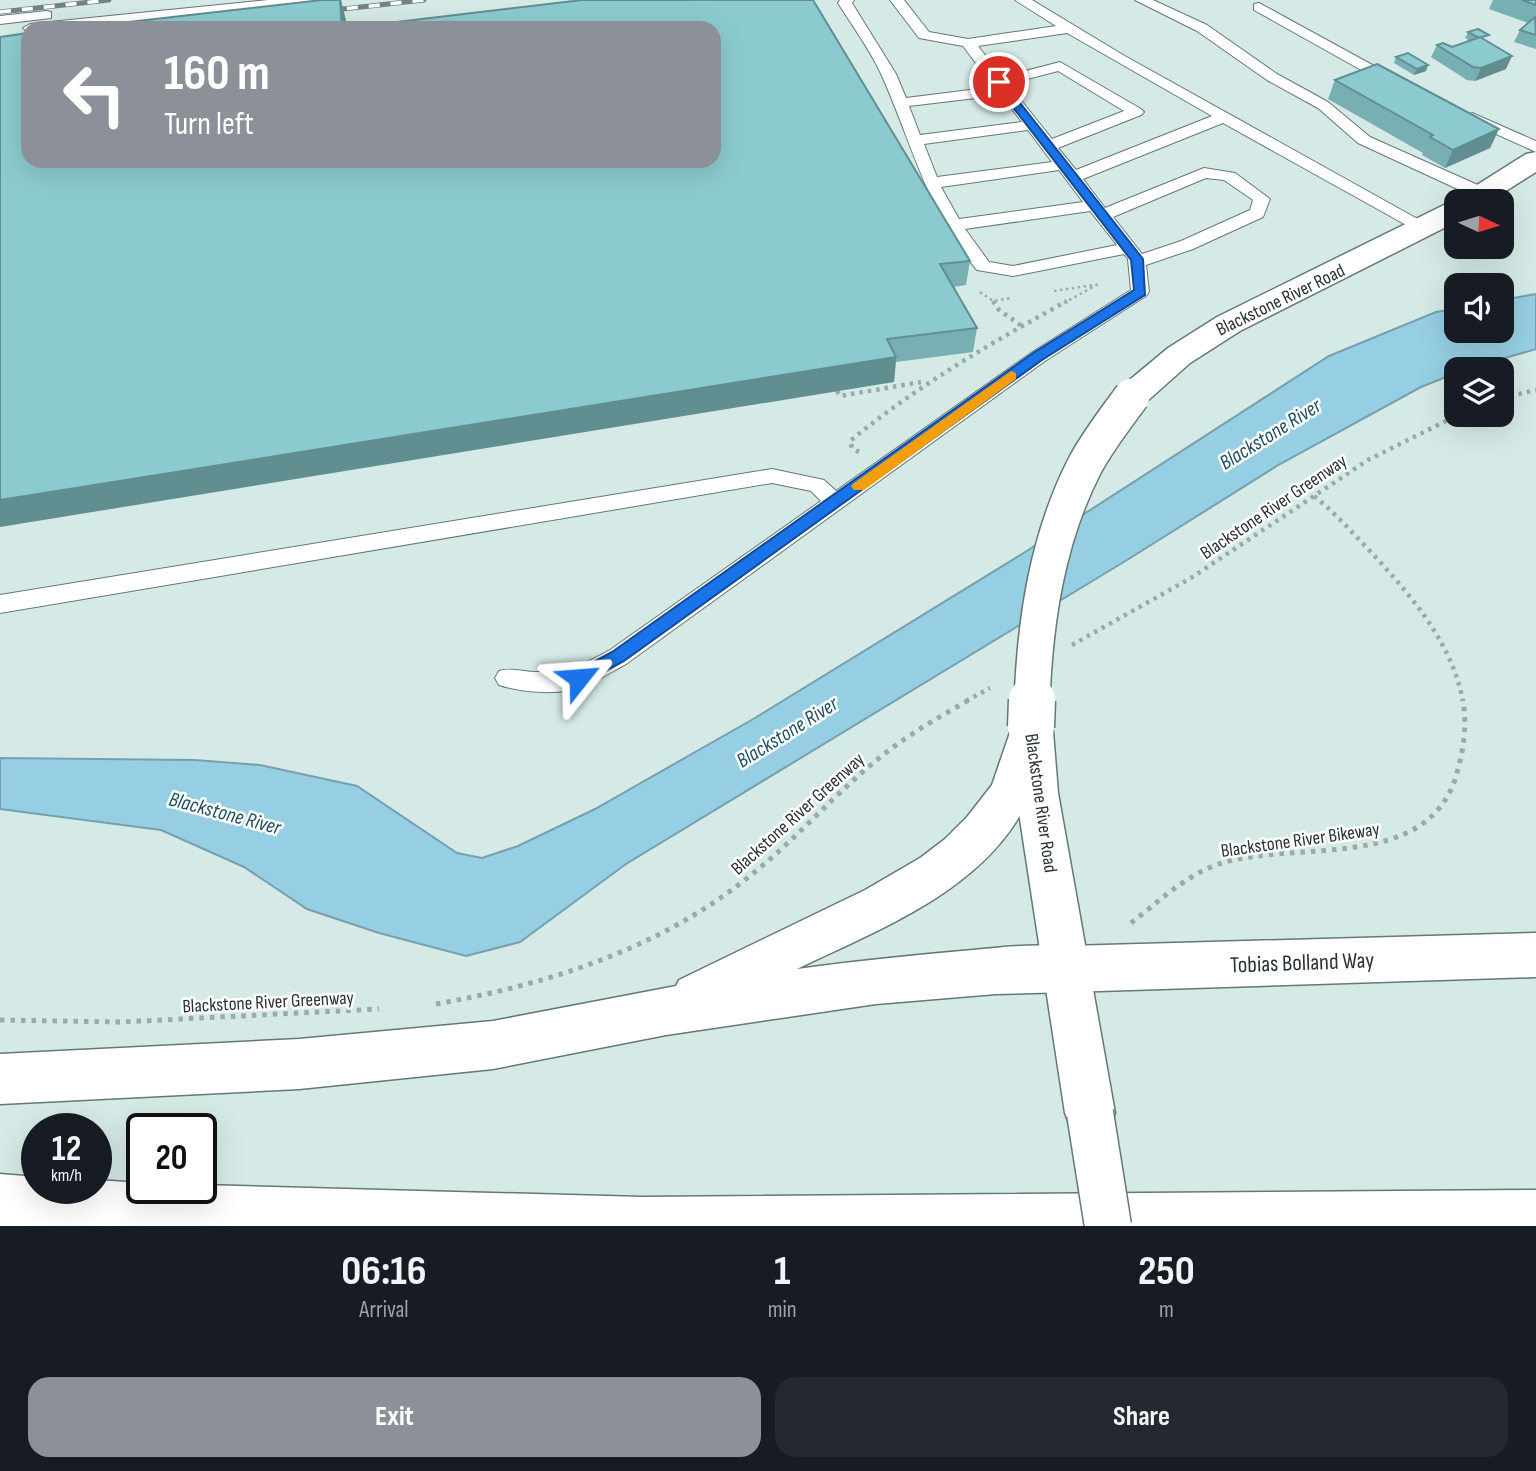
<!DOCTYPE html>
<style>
body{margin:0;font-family:"Sofia Sans Condensed",sans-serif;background:#242831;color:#f1f3f6;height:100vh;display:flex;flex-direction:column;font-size:26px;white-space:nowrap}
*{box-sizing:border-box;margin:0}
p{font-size:23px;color:#9ea1a6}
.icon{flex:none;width:38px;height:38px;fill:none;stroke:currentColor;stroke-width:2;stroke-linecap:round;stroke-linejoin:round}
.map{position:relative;height:1226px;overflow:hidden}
.drawer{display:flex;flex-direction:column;background:#171b24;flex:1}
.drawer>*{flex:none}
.top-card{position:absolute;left:21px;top:21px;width:700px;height:147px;border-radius:21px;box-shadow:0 7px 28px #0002;background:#8c9099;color:#fff;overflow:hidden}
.needle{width:46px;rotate:94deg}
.tools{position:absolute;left:1444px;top:189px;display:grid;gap:14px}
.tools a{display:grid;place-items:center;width:70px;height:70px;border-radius:14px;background:#171b24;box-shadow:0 7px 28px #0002;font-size:35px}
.speed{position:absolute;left:21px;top:1113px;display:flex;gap:14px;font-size:35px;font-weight:700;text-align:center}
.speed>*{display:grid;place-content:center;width:91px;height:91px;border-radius:50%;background:#171b24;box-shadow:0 7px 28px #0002;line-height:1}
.speed small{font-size:18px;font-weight:400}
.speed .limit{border:4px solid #111;border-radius:10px;background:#fff;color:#111}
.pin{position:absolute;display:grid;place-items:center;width:60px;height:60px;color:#fff;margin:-30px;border:4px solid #fff;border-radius:50%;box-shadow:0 2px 7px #0007}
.me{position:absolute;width:77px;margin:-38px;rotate:62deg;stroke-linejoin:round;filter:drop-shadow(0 0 5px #0008)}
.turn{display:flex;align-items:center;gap:24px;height:147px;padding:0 28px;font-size:32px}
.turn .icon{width:91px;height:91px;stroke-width:2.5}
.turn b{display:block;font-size:49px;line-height:60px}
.eta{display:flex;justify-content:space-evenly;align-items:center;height:119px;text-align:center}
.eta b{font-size:42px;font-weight:700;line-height:49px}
.button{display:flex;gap:14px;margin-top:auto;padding:14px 28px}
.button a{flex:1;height:80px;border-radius:21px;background:#8c9099;color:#fff;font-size:28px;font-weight:700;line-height:80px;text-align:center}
.button a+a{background:#242831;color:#f1f3f6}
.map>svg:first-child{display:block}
</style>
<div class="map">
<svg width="1536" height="1226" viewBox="0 0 1536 1226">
<rect width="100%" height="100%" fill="#d5eae6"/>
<polygon fill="#96cfe3" stroke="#76a0ae" stroke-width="2" points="1536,294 1536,349 1467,369 1456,369 1456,373 1421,387 1280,464 1127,560 626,864 520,942 466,956 379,933 307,909 244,867 161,830 0,809 0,758 195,760 260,765 357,786 457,853 482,858 518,846 595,809 755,718 1022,554 1329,356 1436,312 1456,309 1456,331 1502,331 1502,300"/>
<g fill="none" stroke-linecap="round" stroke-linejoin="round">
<defs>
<g id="service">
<polygon points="268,0 316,0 309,4 72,28 28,28 28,32 23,28 30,24"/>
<path d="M 840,0 L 854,0 L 852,3 L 896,74 L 906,98 L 994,87 L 963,46 L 919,38 L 890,0 L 904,0 L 929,32 L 968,39 L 1056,26 L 1015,0 L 1032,0 L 1123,55 L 1432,227 L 1423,232 L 1417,231 L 1223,123 L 1083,179 L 1105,208 L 1204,168 L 1235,173 L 1270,199 L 1263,217 L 1193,249 L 1146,265 L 1149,292 L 1146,296 L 1045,361 L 626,664 C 613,671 600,679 587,685 C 562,696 524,693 499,685 L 495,678 L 499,671 C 512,667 523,672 537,672 C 566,673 585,664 610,650 L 821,501 L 811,491 L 772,483 L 0,613 L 0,595 L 772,469 L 824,480 L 836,491 L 1031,353 L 1131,290 L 1128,259 L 1124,254 L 1013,276 L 977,270 C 927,211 912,143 882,76 C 871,51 853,27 838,3 ZM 1067,33 L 1212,116 L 1076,170 L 1058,148 L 1141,115 L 1144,112 L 1141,109 L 1060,62 L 1002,77 L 978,46 ZM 1058,71 L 1124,111 L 1052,139 L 1008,84 ZM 1001,95 L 1022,122 L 920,135 L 909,106 ZM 1028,130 L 1052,162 L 937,177 L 924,144 ZM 1059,170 L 1083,202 L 959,219 L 941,187 ZM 1206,178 L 1224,180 L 1253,200 L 1250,210 L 1181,241 L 1142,254 L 1113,217 ZM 1090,211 L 1117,245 L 1013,266 L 989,262 L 965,229 Z"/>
<polygon points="1135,0 1153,0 1207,25 1277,74 1328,102 1370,137 1489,190 1491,194 1483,199 1477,198 1358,143 1318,108 1267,80 1197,31"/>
<polygon points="1259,3 1398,79 1401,82 1393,87 1388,85 1254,10 1254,4"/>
<polygon points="46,11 51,12 51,18 0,24 0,16"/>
<polygon points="1472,113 1536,141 1536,152 1467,121 1464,118"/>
</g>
<polygon id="tertiary" points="1536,933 1536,977 1068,992 1051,985 1044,969 1051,953 1068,946"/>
<g id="secondary">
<polygon points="1536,152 1536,172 1490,201 1457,201 1461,195 1526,154"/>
<polygon points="1456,201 1456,222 1240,331 1190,363 1144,404 1132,407 1120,404 1115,396 1120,388 1168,348 1217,317 1446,204"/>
<polygon points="1032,714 1047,719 1053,731 1058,793 1115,1113 1108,1131 1090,1138 1072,1131 1065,1113 1016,793 1011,731 1017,719"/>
</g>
<g id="motorway">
<path d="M 1031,710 L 1046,715 L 1052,727 C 1044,758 1036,789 1019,817 C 972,895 875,931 797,969 C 856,961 914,955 973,950 C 1008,947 1052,940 1085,953 L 1092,969 L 1085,985 L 1068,992 L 996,994 L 876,1004 L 666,1035 L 493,1069 L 299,1089 L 0,1104 L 0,1054 L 299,1039 L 493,1021 L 676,986 L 679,980 L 865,890 L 920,858 L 945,839 L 967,817 L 992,785 L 1016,715 Z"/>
<polygon points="0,1174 37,1177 37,1188 96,1188 96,1180 142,1183 142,1188 201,1188 201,1185 642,1197 1536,1190 1536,1226 0,1226"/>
</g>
</defs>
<use href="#service" stroke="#647874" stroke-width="2"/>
<use href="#tertiary" stroke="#647874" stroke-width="3"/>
<use href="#secondary" stroke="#647874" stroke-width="3"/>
<use href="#motorway" stroke="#647874" stroke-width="3"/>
<g stroke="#9aaaa7" stroke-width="2.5" stroke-dasharray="2.5 3.5" stroke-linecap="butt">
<polyline points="1054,291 1094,285"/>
<polyline points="980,292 993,301 1011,298"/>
<polyline points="1064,303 1098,284"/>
</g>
<g stroke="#9aaaa7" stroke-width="4.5" stroke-dasharray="3.5 5" stroke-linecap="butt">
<polyline points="993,301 999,310 1022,326"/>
<polyline points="837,391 840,396 921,382"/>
<polyline points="1502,398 1536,390"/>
<path d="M 859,452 L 852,448 L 850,441 C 917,386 991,343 1067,301"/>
<path d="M 1314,496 C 1334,512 1350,530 1368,549 C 1409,593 1451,640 1463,701"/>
<polyline points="1072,645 1191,578 1368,460 1458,415"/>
<polyline points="966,701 990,688"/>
</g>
<g stroke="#9aaaa7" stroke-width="5" stroke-dasharray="4.5 6" stroke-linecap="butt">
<path d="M 1131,923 C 1158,902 1186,875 1219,864 C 1295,839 1429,874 1457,773 C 1464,748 1467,725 1463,700"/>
<path d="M 436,1004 C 549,984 660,949 751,875 C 794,841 830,799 872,764 C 901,739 935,719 969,700"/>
<polyline points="0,1020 121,1022 379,1009"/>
</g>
<use href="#service" fill="#fff" fill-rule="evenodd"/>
<use href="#tertiary" fill="#fff" fill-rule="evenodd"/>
<use href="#secondary" fill="#fff" fill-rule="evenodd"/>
<use href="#motorway" fill="#fff" fill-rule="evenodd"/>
<defs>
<g id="rail">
<polyline points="325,11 424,0"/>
<polyline points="0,12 109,0"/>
</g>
</defs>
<use href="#rail" stroke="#758380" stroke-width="5"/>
<use href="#rail" stroke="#fff" stroke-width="3.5" stroke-dasharray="11" stroke-linecap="butt"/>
<defs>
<path id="secondary-bridge-far1" d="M 1032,701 C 1035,621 1047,540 1084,467 C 1097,442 1115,419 1132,396"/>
<g id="secondary-bridge">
<polyline points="1031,727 1032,700"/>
<polyline points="1090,1113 1108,1226"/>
</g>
</defs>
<use href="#secondary-bridge-far1" stroke="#647874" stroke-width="38" stroke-linecap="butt"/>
<use href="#secondary-bridge" stroke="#647874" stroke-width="49" stroke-linecap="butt"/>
<use href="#secondary-bridge-far1" stroke="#fff" stroke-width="35"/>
<use href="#secondary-bridge" stroke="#fff" stroke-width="46"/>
</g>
<g fill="#78afb2">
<polygon points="341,0 346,21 347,28 970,261 966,285 953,287 977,328 973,352 896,362 894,382 76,28"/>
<polygon points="1493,0 1536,0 1536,49 1514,42 1520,30 1528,23 1489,9"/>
<polygon points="1468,32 1487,41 1506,69 1475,81 1467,80 1431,57 1437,45 1452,47 1470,41 1465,38"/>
<polygon points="1396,57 1426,71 1414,75 1394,63"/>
<polygon points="1335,80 1499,129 1490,148 1445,168 1422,155 1423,153 1328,99"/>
</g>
<g fill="#618e91">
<polygon points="341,0 346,21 347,28 342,28"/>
<polygon points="1512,56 1506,69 1475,81 1481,68"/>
<polygon points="1428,65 1426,71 1414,75 1417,69"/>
<polygon points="1499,129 1490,148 1445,168 1453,150"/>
<polygon points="896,357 894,382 0,527 0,500"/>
</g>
<g fill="#8bcbcf" stroke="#618e91" stroke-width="2">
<polygon points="322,0 340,0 342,28 76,28"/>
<polygon points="582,0 813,0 970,261 940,264 977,328 887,339 896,357 0,500 0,37 28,33 28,161 714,161 714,28 346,28"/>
<polygon points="1522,0 1536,0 1536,5"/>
<polygon points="1535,17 1536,35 1520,30"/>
<polygon points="1478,29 1489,35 1479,38 1468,32"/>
<polygon points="1480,37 1512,56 1481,68 1473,67 1437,45 1443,43 1452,47"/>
<polygon points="1408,53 1428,65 1417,69 1396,57"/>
<polygon points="1377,64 1499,129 1453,150 1430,137 1433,135 1335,80"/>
</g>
<polygon fill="#1a73e8" stroke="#114b97" stroke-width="2" points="995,80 1002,80 1143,259 1145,295 1042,360 624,661 584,683 573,683 570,678 573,673 612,652 1033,353 1134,290 1131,260 995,84"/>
<polygon fill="#f59e0b" points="1011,371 1016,373 1016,379 864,490 854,490 851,486 854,483"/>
<g text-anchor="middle" stroke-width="5" stroke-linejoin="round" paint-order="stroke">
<g font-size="19" fill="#2b3331" stroke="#fff">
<text transform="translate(1280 299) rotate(-26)" y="7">Blackstone River Road</text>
<text transform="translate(1273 506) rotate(-34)" y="7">Blackstone River Greenway</text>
<text transform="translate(1042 803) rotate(82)" y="7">Blackstone River Road</text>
<text transform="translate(797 813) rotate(-42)" y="7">Blackstone River Greenway</text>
<text transform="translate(1300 839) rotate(-8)" y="7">Blackstone River Bikeway</text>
<text transform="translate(268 1001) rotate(-3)" y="7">Blackstone River Greenway</text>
</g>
<g font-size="21" font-style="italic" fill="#1f4e5d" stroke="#fff">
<text transform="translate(1270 434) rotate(-32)" y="7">Blackstone River</text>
<text transform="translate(787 732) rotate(-32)" y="7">Blackstone River</text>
<text transform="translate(225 813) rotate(15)" y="7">Blackstone River</text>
</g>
<g font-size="23" fill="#2b3331" stroke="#fff">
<text transform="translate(1302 962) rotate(-2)" y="8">Tobias Bolland Way</text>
</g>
</g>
</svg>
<div class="tools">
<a><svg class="needle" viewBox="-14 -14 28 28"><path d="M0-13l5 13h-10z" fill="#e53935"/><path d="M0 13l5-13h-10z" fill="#9ea1a6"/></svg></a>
<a><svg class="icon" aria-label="sound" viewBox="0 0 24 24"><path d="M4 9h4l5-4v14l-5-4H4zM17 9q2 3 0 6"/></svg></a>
<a><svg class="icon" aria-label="layers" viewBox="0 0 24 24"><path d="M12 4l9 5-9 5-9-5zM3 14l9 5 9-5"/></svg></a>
</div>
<div class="speed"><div>12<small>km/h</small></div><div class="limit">20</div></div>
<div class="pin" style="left:999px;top:82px;background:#d93025"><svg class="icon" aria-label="arrive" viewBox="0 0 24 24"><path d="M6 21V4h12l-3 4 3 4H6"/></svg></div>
<svg class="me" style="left:579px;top:678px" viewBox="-20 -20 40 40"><path d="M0-17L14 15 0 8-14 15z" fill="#1a73e8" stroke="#fff" stroke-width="4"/></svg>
<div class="top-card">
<div class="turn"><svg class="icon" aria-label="left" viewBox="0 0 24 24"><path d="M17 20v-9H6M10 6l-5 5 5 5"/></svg><div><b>160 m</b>Turn left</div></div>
</div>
</div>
<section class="drawer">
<div class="eta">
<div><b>06:16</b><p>Arrival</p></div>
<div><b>1</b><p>min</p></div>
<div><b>250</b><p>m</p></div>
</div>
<div class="button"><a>Exit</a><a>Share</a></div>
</section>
